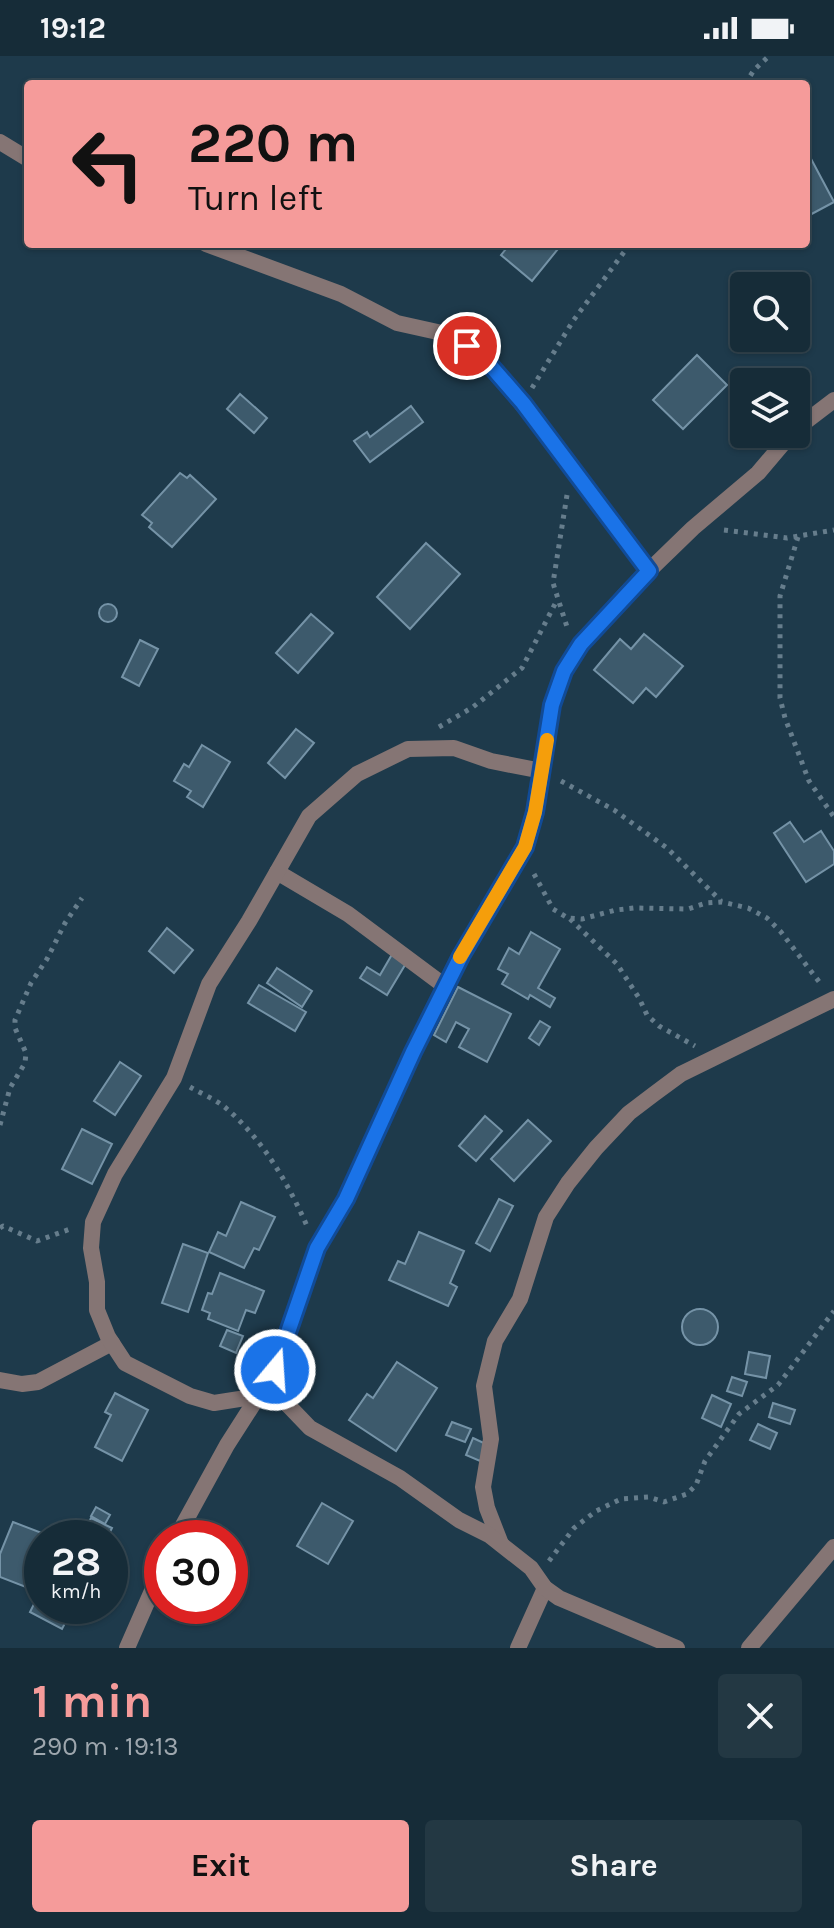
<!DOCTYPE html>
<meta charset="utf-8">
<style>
body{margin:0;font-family:Karla,sans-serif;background:#233843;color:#f1f3f6;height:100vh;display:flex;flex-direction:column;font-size:30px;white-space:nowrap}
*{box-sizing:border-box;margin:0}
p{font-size:26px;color:#9ea7ae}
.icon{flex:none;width:44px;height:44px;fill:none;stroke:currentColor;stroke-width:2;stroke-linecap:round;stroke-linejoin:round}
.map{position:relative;height:1592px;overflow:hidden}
.side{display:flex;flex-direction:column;background:#162c38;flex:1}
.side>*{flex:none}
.top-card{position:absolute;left:24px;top:24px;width:786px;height:168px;border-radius:8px;box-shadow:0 2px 6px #0004,0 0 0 2px #354853;background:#f59b9a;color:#111;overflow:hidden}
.buttons{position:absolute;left:730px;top:216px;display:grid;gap:16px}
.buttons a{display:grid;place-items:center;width:80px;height:80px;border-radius:8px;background:#162c38;box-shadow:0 2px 6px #0004,0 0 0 2px #354853;font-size:40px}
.speed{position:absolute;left:24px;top:1464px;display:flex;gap:16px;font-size:40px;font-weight:700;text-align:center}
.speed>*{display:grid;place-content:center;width:104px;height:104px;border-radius:50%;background:#162c38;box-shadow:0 2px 6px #0004,0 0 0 2px #354853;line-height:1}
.speed small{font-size:20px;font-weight:400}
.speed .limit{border:12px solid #d22;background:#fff;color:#111}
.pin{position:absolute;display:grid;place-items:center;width:68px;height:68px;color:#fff;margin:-34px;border:4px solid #fff;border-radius:50%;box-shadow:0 2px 8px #0007}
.me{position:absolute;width:88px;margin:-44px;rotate:18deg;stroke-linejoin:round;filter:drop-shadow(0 0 6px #0008)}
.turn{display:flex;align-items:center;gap:28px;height:168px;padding:0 32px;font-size:36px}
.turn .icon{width:104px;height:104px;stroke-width:2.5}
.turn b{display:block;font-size:56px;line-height:68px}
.round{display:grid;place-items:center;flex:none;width:84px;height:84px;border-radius:8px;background:#233843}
.head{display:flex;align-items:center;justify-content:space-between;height:136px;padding:0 32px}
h1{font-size:48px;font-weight:700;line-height:60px;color:#f59b9a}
.cta{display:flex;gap:16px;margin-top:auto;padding:16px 32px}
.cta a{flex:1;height:92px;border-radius:8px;background:#f59b9a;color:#111;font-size:32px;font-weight:700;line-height:92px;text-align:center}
.cta a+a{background:#233843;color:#f1f3f6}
.status{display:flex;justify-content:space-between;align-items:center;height:56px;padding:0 40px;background:#162c38;direction:ltr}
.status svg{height:22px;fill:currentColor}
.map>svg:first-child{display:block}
</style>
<div class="status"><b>19:12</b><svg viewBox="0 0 49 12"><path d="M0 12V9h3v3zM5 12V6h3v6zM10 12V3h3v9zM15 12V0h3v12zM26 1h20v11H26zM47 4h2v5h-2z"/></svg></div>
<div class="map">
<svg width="834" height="1592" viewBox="0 0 834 1592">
<rect width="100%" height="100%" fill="#1e3a4b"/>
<g fill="#3d5a6c" stroke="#7593a7" stroke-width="2">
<polygon points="809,99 834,146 806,161 806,101"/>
<polygon points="510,188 562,188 532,225 501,199"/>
<polygon points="697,299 727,329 683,373 653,344"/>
<polygon points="240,338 267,362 254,377 227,353"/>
<polygon points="411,350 423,366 370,406 354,385 367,376 370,381"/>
<polygon points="180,417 187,422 190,419 216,443 172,491 149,471 152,467 142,459"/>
<polygon points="426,487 460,518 410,573 377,541"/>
<circle cx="108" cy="557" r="9"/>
<polygon points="311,558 333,577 298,617 276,597"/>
<polygon points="644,578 683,610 656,641 646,632 633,647 594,614 620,583 631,593"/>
<polygon points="140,584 158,593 139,630 122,621"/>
<polygon points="296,673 314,687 285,722 268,707"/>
<polygon points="202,689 230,706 203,751 187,741 191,735 174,725 184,708 189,711"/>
<polygon points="790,766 804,786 821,775 834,795 834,808 806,826 774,777"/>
<polygon points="167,872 193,894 174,917 149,895"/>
<polygon points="531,876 560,893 538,932 555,942 550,951 530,939 528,943 502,928 508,918 498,913 509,892 519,898"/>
<polygon points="394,895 408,904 387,939 360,922 367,911 380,919"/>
<polygon points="277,912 312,935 302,951 267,927"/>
<polygon points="259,929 306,956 295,975 248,947"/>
<polygon points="458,931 511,958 487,1006 459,991 469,973 456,966 446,986 434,979"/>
<polygon points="540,965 550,971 539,989 529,982"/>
<polygon points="120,1006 141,1020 115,1059 94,1045"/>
<polygon points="485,1060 502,1075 476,1105 459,1090"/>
<polygon points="528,1064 551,1085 514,1125 491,1103"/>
<polygon points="82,1073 112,1088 92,1128 62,1113"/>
<polygon points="499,1143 513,1150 490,1195 476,1187"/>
<polygon points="241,1146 275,1161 259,1194 254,1192 244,1212 209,1196 218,1176 226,1180"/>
<polygon points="419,1176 464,1195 450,1227 457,1231 448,1250 389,1224 398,1205 405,1208"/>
<polygon points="183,1188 208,1197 188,1256 162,1247"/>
<polygon points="220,1217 264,1235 255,1257 246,1254 238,1275 208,1263 210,1257 202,1254 208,1237 212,1238"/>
<circle cx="700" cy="1271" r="18"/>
<polygon points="227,1274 243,1280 236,1297 220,1290"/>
<polygon points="749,1296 770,1300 766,1322 745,1318"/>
<polygon points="397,1306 437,1332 396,1395 349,1364 367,1338 373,1342"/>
<polygon points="732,1321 747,1326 742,1340 727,1335"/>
<polygon points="115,1337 148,1354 122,1405 95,1391 111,1359 105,1356"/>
<polygon points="712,1339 731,1348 721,1371 702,1362"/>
<polygon points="773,1347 795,1354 790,1368 769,1361"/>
<polygon points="452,1366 471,1373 465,1386 446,1379"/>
<polygon points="758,1368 777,1377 770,1393 750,1384"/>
<polygon points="473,1382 488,1389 480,1405 466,1399"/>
<polygon points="322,1447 353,1465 328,1508 297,1490"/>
<polygon points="96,1451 110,1459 105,1468 91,1460"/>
<polygon points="91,1462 112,1472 107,1482 73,1482 78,1472 84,1475"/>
<polygon points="13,1466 52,1481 54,1475 65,1479 64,1482 42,1482 42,1504 31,1533 0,1521 0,1498"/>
<polygon points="37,1542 42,1544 42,1550 74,1550 62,1573 30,1556"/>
</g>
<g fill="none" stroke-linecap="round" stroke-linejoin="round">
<g stroke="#667d8c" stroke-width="5" stroke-dasharray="4 6" stroke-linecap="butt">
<polyline points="745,28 754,14 769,0"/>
<polyline points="532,332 573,265 630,188"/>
<polyline points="567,439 553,527 568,574"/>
<polyline points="724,474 787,482 834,474"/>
<polyline points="798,481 780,540 780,642 785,662 809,725 834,761"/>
<polyline points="439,671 473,651 522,612 557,544"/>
<polyline points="561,725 614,754 667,792 721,845"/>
<polyline points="534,818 553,853 568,862 582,863 616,854 634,852 688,853 706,847 722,846 748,852 767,862 781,876 820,927"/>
<polyline points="570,863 617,908 639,942 647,959 659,970 695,990"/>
<path d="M 190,1031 C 202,1038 217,1044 227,1053 C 263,1084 288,1127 307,1170"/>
<polyline points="0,1069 10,1032 25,1007 26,997 15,972 15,964 31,927 47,903 65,867 82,842"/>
<polyline points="0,1172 3,1170 37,1185 73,1172"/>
<polyline points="549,1505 574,1472 596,1455 621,1443 649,1441 664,1446 687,1438 696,1429 705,1405 739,1358 778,1329 834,1255"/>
</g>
<g stroke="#857574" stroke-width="16">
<polyline points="0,86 28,103"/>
<polyline points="206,188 341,238 397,267 451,279 483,301 562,397 649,515"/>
<polyline points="796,373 834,344"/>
<polyline points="277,816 348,858 446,931"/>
<polyline points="0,1324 22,1328 38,1326 112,1287"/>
<polyline points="258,1340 214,1347 190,1340 125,1307 108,1281 97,1254 97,1226 91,1192 93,1166 115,1118 174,1022 209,928 249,865 309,760 357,718 408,693 454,692 491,705 542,715"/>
<polyline points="176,1482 227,1389 275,1314"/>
<polyline points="501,1488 487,1452 483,1431 491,1383 484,1330 495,1285 520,1243 546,1161 568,1127 596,1092 629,1057 654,1038 681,1018 834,943"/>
<polyline points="127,1592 162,1512"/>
<polyline points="518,1592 545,1532"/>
<polyline points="677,1592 559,1542 545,1532 531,1512 489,1479 459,1464 400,1422 310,1372 285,1346 279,1334 275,1314 317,1192 346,1143 413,996 461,900 525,791 535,756 552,649 564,615 581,588 629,534 693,472 758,417 791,378"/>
<polyline points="749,1592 834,1491"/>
</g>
</g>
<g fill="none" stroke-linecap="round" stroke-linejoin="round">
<defs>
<polyline id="route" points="275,1314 317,1192 346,1143 413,996 461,900 525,791 535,756 552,649 564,615 581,588 649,515 523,347 483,301 467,290"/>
</defs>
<use href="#route" stroke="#114b97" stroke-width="20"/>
<use href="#route" stroke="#1a73e8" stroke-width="14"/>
<polyline stroke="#f59e0b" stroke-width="14" points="460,901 525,791 535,756 547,684"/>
</g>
</svg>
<div class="buttons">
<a><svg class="icon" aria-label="search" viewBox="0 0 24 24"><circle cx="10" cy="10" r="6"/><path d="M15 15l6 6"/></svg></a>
<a><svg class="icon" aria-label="layers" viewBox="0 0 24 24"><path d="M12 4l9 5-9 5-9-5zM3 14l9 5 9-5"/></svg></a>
</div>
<div class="speed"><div>28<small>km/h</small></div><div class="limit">30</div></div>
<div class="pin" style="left:467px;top:290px;background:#d93025"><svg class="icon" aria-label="arrive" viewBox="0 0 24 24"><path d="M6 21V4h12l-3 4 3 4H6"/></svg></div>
<svg class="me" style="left:275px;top:1314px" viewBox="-20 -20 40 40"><circle r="17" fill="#1a73e8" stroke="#fff" stroke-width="3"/><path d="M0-11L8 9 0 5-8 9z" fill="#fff"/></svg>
<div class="top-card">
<div class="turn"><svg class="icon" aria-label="left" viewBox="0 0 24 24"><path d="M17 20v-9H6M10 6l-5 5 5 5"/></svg><div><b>220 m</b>Turn left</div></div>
</div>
</div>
<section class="side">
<div class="head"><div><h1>1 min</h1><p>290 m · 19:13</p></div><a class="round"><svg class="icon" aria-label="close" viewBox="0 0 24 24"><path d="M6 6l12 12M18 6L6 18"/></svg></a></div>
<div class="cta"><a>Exit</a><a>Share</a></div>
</section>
